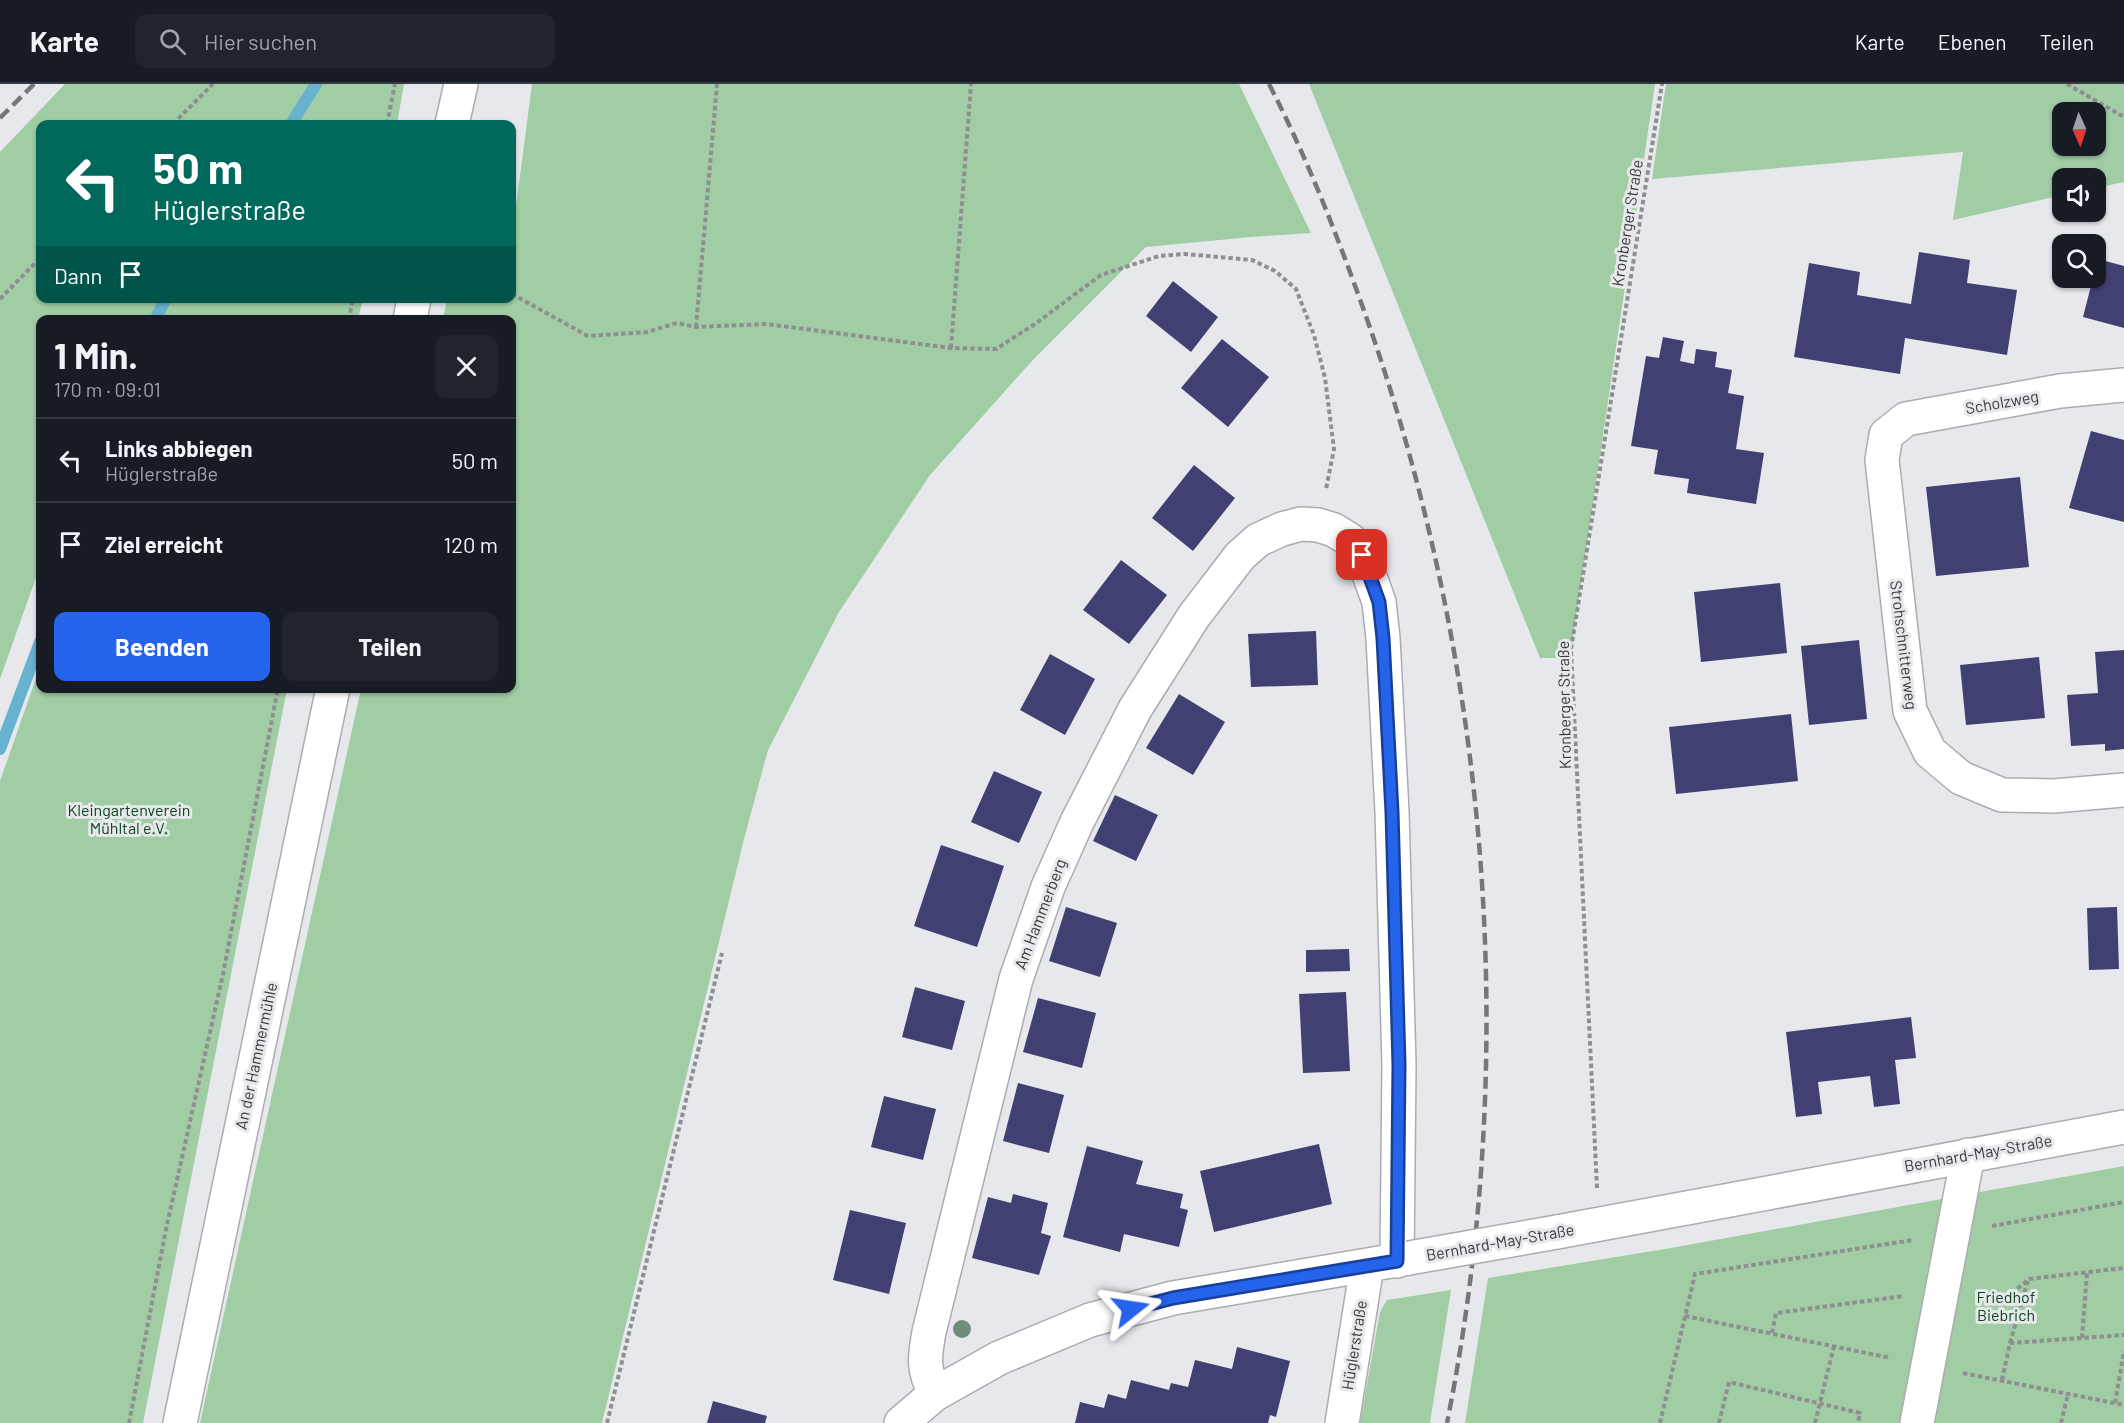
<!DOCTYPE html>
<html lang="de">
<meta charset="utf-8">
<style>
body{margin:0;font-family:Barlow,sans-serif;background:#20242c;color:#f1f3f6;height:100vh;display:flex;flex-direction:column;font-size:22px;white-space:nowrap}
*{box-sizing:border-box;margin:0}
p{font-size:20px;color:#9ea1a6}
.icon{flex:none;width:33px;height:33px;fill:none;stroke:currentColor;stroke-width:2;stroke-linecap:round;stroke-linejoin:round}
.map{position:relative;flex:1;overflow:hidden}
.drawer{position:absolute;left:36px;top:231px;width:480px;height:378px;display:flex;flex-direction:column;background:#171b24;border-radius:12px;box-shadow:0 2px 4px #0004}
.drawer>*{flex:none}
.guide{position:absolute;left:36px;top:36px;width:480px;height:183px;border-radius:12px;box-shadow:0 2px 4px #0004;background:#00695c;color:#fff;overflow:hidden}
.needle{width:39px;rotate:177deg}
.tools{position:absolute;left:2052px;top:18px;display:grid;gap:12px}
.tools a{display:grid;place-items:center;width:54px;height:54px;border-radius:12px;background:#171b24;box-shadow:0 2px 4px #0004;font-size:30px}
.pin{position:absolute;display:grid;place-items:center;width:51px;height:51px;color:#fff;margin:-26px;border-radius:12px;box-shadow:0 3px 9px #0006}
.me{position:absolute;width:66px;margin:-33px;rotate:75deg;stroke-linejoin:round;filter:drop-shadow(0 0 4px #0008)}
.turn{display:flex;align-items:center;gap:21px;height:126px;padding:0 18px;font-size:27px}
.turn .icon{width:78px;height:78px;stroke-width:2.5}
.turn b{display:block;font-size:42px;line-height:51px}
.then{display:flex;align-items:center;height:57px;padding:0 18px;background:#0003;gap:12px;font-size:22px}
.round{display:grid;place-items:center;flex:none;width:63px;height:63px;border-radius:12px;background:#20242c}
.summary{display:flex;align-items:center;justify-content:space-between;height:102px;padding:0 18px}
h1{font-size:36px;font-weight:700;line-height:45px}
.cta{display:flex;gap:12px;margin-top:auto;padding:12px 18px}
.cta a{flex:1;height:69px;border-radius:12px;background:#2563eb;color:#fff;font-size:24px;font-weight:700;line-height:69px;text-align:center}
.cta a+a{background:#20242c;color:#f1f3f6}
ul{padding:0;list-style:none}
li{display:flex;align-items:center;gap:18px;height:84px;padding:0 18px;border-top:2px solid #363941}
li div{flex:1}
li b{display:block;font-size:22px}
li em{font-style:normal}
header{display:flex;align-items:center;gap:36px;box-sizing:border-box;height:84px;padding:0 30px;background:#171b24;border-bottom:2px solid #363941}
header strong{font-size:28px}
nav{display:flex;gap:33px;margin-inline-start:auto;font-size:21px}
.search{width:420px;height:54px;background:#20242c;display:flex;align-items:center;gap:15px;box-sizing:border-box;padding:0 21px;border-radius:12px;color:#9ea1a6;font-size:22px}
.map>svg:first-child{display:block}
</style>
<header>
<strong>Karte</strong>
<div class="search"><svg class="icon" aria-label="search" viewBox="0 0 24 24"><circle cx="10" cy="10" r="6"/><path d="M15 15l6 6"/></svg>Hier suchen</div>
<nav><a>Karte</a><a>Ebenen</a><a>Teilen</a></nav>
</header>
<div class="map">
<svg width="2124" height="1339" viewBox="0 0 2124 1339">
<rect width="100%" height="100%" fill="#e7e8ec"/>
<g fill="#a0cda4" fill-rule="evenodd">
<polygon points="65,0 404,0 397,40 40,40 40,214 363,215 358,235 40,236 40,482 0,595 0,68"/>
<polygon points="532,0 1239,0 1311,149 1251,153 1146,163 1030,279 930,391 839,528 768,666 744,755 602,1339 200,1339 361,605 512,604 512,236 443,235 447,215 512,214 512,153"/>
<polygon points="1309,0 1655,0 1570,574 1540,574"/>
<path d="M 1666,0 L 2124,0 L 2124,98 L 2096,104 L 2096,94 L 2062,94 L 2062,111 L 1953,136 L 1963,68 L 1652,95 ZM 2062,28 L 2096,28 L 2096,62 L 2062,62 Z"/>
<polygon points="40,583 40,604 287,605 143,1339 0,1339 0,697"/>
<polygon points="2124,1082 2124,1339 1465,1339 1488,1194 1671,1164"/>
<polygon points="1451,1206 1430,1339 1360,1339 1380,1228 1387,1216"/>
</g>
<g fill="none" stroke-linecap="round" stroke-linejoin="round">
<g stroke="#68b1cf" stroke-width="12">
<polyline points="291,40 316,0"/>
<polyline points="155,236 166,214"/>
<polyline points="0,665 40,558"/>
</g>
</g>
<g fill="#414073">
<polygon points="1919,168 1970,176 1967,199 2017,206 2007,271 1905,254 1900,290 1794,273 1809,179 1860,188 1857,211 1911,220"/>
<polygon points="2098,175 2124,182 2124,244 2083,233 2093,194 2096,194"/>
<polygon points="1173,197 1218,233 1191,268 1146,232"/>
<polygon points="1663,253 1684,257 1680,277 1694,280 1696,265 1717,268 1715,283 1732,286 1728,309 1744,312 1736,365 1764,369 1756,420 1687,409 1689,395 1654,390 1658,366 1631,362 1646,272 1659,274"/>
<polygon points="1222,255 1269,293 1228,343 1181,304"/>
<polygon points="2091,347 2124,356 2124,438 2069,424"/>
<polygon points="1194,381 1235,414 1193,467 1152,434"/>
<polygon points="2020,393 2029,483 1936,492 1926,403"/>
<polygon points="1121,476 1167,511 1129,560 1083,526"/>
<polygon points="1780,499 1787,569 1701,578 1694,508"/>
<polygon points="1316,547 1318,601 1251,603 1248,550"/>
<polygon points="1859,556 1867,635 1809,641 1801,562"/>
<polygon points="2124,566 2124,665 2105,667 2105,660 2071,662 2067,611 2098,609 2095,568"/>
<polygon points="1050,570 1095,595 1065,651 1020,626"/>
<polygon points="2039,573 2045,634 1966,641 1960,581"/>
<polygon points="1179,610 1225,638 1193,691 1146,664"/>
<polygon points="1791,630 1798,697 1676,710 1669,643"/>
<polygon points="994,687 1042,708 1019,759 971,738"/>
<polygon points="1115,711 1158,731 1136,777 1093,757"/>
<polygon points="941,761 1004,782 977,863 914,842"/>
<polygon points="1066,823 1117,839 1100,893 1049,877"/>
<polygon points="2117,823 2119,885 2089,886 2087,824"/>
<polygon points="1349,865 1350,887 1306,888 1306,866"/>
<polygon points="915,903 965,917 952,966 902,953"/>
<polygon points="1346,908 1350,987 1303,989 1299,910"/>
<polygon points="1038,914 1096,929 1082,984 1023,968"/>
<polygon points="1911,933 1916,974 1895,976 1900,1020 1874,1023 1870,992 1818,998 1822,1030 1796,1033 1786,948"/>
<polygon points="1018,999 1064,1011 1049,1069 1003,1057"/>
<polygon points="884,1012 936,1025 923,1076 871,1063"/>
<polygon points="1319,1060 1332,1120 1214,1148 1200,1087"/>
<polygon points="1087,1062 1143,1077 1136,1100 1183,1110 1180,1124 1188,1126 1179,1163 1124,1150 1120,1168 1063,1153"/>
<polygon points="1013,1110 1048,1119 1041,1149 1051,1152 1039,1191 972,1174 988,1113 1011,1119"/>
<polygon points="850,1126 906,1139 889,1210 833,1196"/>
<polygon points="1237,1263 1290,1277 1276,1333 1270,1331 1268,1339 1075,1339 1080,1318 1104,1324 1108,1310 1126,1315 1131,1296 1169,1306 1171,1299 1188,1303 1195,1276 1232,1285"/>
<polygon points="713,1317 767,1332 765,1339 707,1339"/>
</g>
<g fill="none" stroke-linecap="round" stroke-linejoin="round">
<defs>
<g id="minor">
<polyline points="452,40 461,0"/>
<polyline points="410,236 414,214"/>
<polyline points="2124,301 2060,307 1906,335 1886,351 1882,376 1910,627 1930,668 1961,694 2002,711 2054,712 2124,706"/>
<polyline points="1557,1148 2124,1043"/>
<path d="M 935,1310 C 923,1285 924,1275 929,1248 L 1016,895 L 1048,803 L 1077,738 L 1135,625 L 1194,532 L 1240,472 L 1258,456 L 1282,445 L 1301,440 L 1318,441 L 1334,446 L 1350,456 L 1362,471 L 1379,518 L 1383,554 L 1392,728 L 1399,981 L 1397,1177"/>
<polyline points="180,1339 333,604"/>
<polyline points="901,1339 935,1310 999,1274 1090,1236 1173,1214 1409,1174"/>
<polyline points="1342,1339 1367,1182"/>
<polyline points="1917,1339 1968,1071"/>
</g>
</defs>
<use href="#minor" stroke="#acacb0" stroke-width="36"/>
<g stroke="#8f8f92" stroke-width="4" stroke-dasharray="4.5 3" stroke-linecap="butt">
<polyline points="2067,0 2124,33"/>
<polyline points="173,40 213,0"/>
<polyline points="387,40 395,0"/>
<polyline points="512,210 588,252 647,248 677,239 696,243 766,240 951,264 996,265 1035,240 1101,191 1159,172 1185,170 1252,176 1275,187 1296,205 1314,251 1325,294 1334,365 1326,405"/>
<polyline points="0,215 40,174"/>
<polyline points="349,236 353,214"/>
<polyline points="696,243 717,0"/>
<polyline points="951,264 971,0"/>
<polyline points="1597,1104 1571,565 1662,0"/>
<polyline points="1992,1142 2124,1118"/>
<polyline points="1977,1209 1987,1214 2006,1214 2029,1195 2124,1184"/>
<polyline points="1685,1232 1891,1274"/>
<polyline points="1772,1249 1776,1229 1904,1212"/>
<polyline points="2082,1254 2087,1189"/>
<polyline points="2010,1259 2028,1196"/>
<polyline points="1963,1289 2124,1321"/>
<polyline points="2002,1296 2010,1259 2124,1251"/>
<polyline points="2115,1319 2124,1267"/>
<polyline points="129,1339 166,1145 223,890 278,604"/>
<polyline points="607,1339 722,869"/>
<polyline points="1660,1339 1695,1190 1913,1156"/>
<polyline points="1719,1339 1729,1298 1860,1329 1858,1339"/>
<polyline points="1815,1339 1834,1262"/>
<polyline points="2061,1339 2068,1310"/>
</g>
<use href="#minor" stroke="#fff" stroke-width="33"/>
<g stroke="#757678" stroke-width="4.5" stroke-dasharray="12 6" stroke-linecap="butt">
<path d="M 1269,0 C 1304,68 1332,138 1358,210 C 1489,569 1522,964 1447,1339"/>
<polyline points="0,34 34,0"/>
</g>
<defs>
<polyline id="minor-bridge" points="1409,1174 1557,1148"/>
</defs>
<use href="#minor-bridge" stroke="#acacb0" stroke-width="36" stroke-linecap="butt"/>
<use href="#minor-bridge" stroke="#fff" stroke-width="33"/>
</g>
<circle fill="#6f8f79" cx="962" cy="1245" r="9"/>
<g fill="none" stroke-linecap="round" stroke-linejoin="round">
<defs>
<polyline id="route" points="1131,1225 1173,1214 1397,1177 1399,981 1392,728 1383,554 1379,518 1362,471"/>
</defs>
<use href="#route" stroke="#184099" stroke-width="15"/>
<use href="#route" stroke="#2563eb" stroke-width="10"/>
</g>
<g text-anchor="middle" stroke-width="6" stroke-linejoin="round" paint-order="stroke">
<g font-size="16" fill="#3a3a3c" stroke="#e7e8ec">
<text transform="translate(1627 139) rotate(-81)" y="6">Kronberger Straße</text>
<text transform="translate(2002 318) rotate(-10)" y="6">Scholzweg</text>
<text transform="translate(1904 561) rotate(83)" y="6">Strohschnitterweg</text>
<text transform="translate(1564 621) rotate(-91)" y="6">Kronberger Straße</text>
<text transform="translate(1040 830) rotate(-69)" y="6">Am Hammerberg</text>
<text transform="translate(256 972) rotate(-78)" y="6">An der Hammermühle</text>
<text transform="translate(1978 1069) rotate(-10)" y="6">Bernhard-May-Straße</text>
<text transform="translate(1500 1158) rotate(-10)" y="6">Bernhard-May-Straße</text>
<text transform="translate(1354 1261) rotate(-81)" y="6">Hüglerstraße</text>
</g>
<g font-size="16" fill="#0c461b" stroke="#e7e8ec">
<text x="129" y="732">Kleingartenverein<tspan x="129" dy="18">Mühltal e.V.</tspan></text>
<text x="2006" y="1219">Friedhof<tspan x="2006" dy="18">Biebrich</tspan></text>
</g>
</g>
</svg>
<div class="tools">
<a><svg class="needle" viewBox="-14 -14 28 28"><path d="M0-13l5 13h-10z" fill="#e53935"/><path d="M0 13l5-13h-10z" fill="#9ea1a6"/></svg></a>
<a><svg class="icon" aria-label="sound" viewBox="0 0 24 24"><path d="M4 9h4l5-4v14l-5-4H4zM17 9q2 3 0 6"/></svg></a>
<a><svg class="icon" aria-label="search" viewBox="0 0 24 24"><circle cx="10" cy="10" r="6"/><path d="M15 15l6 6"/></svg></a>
</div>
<div class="pin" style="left:1362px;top:471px;background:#d93025"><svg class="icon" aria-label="arrive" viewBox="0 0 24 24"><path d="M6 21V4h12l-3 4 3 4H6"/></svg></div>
<svg class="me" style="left:1131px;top:1225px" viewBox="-20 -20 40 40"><path d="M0-17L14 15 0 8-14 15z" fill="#2563eb" stroke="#fff" stroke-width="4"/></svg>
<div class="guide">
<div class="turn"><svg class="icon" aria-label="left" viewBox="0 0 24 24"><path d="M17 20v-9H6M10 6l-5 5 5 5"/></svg><div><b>50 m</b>Hüglerstraße</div></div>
<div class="then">Dann<svg class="icon" aria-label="arrive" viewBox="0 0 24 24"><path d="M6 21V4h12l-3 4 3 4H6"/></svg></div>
</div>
<section class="drawer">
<div class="summary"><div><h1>1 Min.</h1><p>170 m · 09:01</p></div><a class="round"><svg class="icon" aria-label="close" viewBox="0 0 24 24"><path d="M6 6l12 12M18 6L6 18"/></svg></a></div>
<ul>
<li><svg class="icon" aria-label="left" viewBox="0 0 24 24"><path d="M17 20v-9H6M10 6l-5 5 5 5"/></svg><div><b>Links abbiegen</b><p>Hüglerstraße</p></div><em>50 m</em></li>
<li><svg class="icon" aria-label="arrive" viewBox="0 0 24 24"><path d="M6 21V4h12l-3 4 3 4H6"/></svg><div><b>Ziel erreicht</b></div><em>120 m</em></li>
</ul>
<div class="cta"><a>Beenden</a><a>Teilen</a></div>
</section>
</div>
